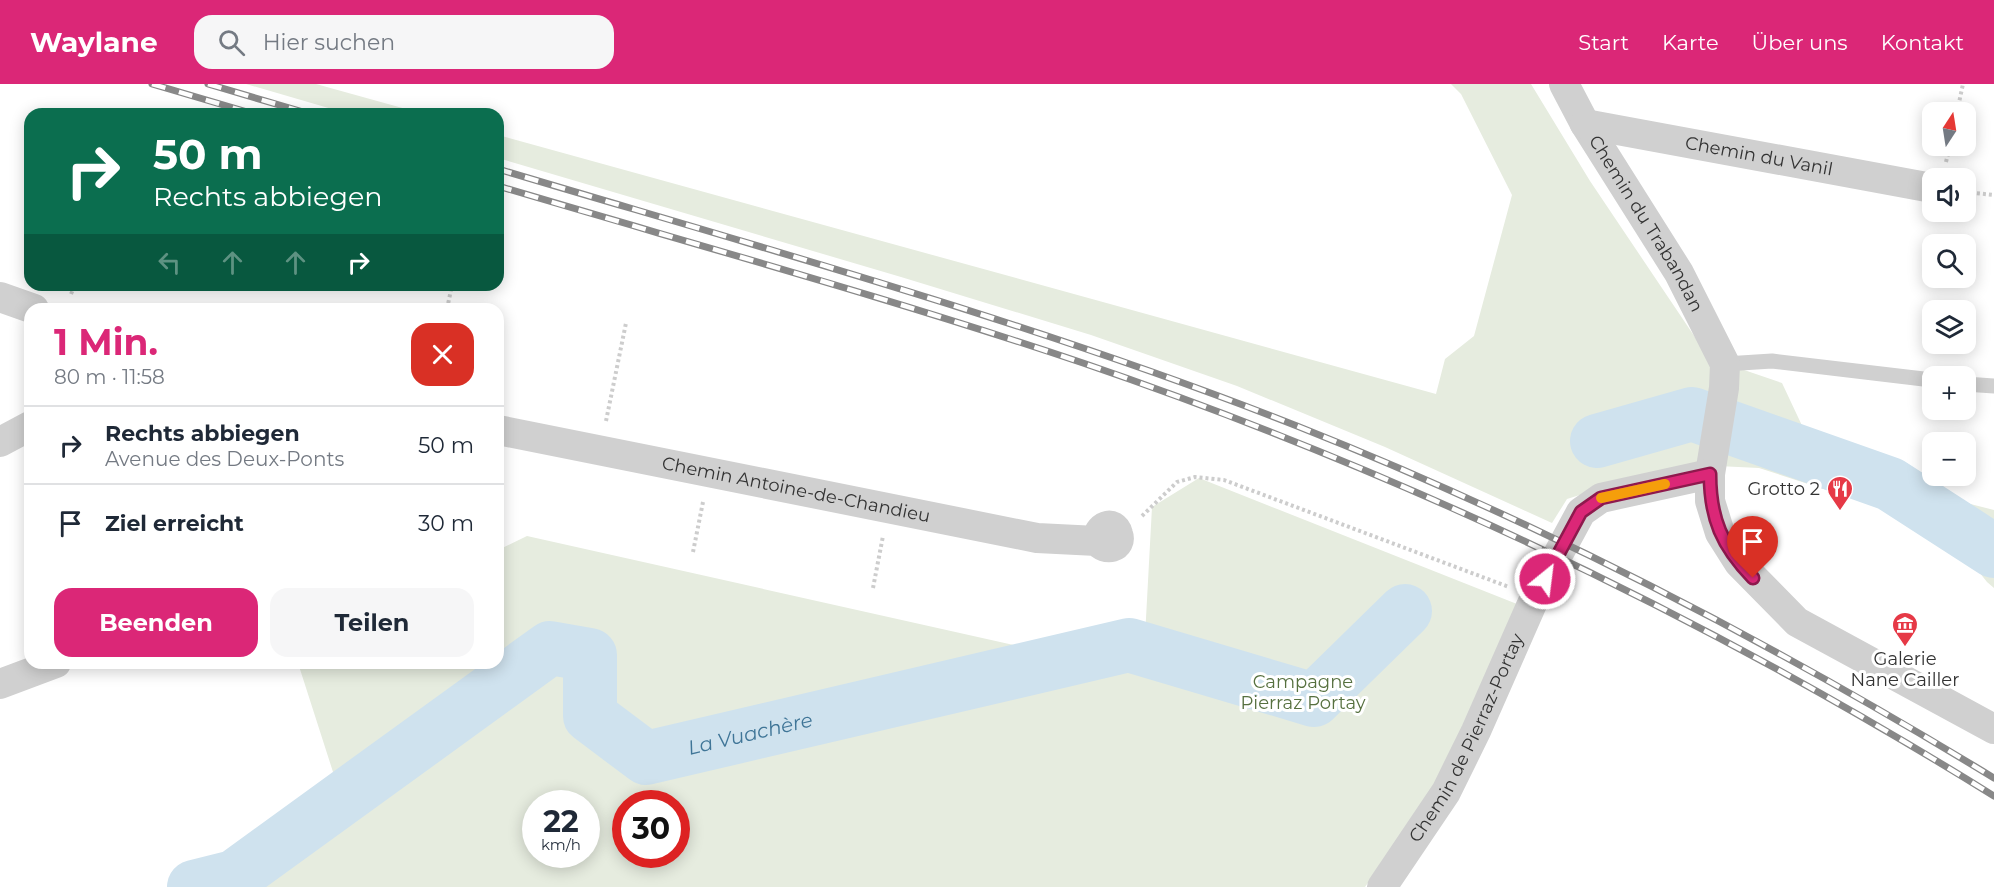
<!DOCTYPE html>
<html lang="de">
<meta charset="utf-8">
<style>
body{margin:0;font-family:Montserrat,sans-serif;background:#f6f6f7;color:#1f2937;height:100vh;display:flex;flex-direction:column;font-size:22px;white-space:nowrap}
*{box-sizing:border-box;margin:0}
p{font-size:20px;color:#747a83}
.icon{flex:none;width:33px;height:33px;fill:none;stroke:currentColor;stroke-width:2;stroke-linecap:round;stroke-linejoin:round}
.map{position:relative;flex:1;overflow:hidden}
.panel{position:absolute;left:24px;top:219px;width:480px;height:366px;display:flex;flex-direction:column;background:#fff;border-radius:18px;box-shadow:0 3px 15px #0003}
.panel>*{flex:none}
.banner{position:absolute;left:24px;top:24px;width:480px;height:183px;border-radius:18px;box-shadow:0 3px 15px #0003;background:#0b6e4f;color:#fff;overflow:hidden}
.needle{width:39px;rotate:12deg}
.controls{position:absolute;left:1922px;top:18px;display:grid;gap:12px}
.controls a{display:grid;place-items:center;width:54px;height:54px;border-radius:12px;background:#fff;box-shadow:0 3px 15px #0003;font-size:30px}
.speed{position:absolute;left:522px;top:706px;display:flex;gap:12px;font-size:30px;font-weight:700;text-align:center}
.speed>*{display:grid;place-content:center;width:78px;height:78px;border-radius:50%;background:#fff;box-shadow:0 3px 15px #0003;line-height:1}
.speed small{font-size:15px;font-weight:400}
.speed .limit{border:9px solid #d22;background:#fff;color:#111}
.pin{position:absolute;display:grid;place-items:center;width:51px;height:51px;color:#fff;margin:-62px -26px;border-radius:50% 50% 50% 0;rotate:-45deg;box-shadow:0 0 6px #0007}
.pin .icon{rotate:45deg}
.me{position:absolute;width:66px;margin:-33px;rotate:29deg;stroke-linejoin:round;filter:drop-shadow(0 0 4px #0008)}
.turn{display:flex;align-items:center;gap:21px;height:126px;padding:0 30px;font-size:27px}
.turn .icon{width:78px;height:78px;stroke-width:2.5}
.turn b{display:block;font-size:42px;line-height:51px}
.lanes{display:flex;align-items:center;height:57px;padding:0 30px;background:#0003;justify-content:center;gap:30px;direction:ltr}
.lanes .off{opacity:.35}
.round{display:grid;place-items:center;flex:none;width:63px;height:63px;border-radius:18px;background:#f6f6f7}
.summary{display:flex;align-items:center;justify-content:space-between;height:102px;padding:0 30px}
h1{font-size:36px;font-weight:700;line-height:45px;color:#db2777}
.cta{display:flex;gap:12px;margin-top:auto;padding:12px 30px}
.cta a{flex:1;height:69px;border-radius:18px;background:#db2777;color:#fff;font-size:24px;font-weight:700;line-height:69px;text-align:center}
.cta a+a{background:#f6f6f7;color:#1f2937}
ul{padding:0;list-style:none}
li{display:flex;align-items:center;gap:18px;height:78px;padding:0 30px;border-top:2px solid #e0e1e3}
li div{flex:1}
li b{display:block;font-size:22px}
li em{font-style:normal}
header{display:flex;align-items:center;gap:36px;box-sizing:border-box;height:84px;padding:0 30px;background:#db2777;color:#fff}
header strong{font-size:28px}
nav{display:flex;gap:33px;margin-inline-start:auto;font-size:21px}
.search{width:420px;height:54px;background:#f6f6f7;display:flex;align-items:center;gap:15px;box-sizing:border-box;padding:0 21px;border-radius:18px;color:#747a83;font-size:22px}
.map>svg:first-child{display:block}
</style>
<header>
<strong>Waylane</strong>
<div class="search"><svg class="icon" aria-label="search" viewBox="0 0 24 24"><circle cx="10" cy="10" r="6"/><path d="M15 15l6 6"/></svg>Hier suchen</div>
<nav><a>Start</a><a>Karte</a><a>Über uns</a><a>Kontakt</a></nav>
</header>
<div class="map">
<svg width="1994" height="803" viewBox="0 0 1994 803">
<rect width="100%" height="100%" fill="#fff"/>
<g fill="#e6ecdf" fill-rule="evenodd">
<polygon points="246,0 316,0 424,30 349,30"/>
<polygon points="1451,0 1531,0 1590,97 1709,274 1782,299 1821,382 1994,426 1994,504 1987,498 1944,444 1759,384 1697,381 1618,399 1567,415 1552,439 1385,363 1237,302 1091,251 901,193 498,74 498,51 1436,310 1445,275 1474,252 1512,111 1461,10"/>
<path d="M 1199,394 L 1517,520 L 1437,702 L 1365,803 L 213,803 L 233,798 L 342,716 L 298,579 L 498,579 L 498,466 L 527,452 L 1143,590 L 1152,423 ZM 536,720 L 586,720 L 586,771 L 536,771 ZM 626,720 L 676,720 L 676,771 L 626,771 Z"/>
</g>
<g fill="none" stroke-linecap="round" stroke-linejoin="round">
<g stroke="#cfe2ee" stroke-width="54">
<polyline points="1597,357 1692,330 1890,400 1994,467"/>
<path id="s1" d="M 194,803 L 234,793 L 550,564 L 590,571 L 590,632 L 646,674 L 1129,561 L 1314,616 L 1405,527"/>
</g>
<g stroke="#cdcdcd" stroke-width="4" stroke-dasharray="3 3" stroke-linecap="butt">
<polyline points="1957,28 1963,0"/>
<polyline points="1946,78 1950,62"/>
<polyline points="1965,108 1994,111"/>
<polyline points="71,210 75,201"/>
<polyline points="447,225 452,201"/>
<polyline points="606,337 626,239"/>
<polyline points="1142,432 1177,398 1195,393 1224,396 1509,503"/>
<polyline points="693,468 703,418"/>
<polyline points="873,504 883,452"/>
</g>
<g stroke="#d0d0d0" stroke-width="15">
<polyline points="1725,280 1772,277 1932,296"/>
<polyline points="1965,300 1994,302"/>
</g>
<g stroke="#d0d0d0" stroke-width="30">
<path id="s2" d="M 1564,0 L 1585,40 L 1679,189 L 1725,280 L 1724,304 L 1710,390 L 1710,417 L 1720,449 L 1739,479 L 1797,538 L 1994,645"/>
<path id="s3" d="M 1585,40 L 1932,104"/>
<polyline points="0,213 34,225"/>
<path id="s4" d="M 498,346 L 1037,454 L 1097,457 C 1105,468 1123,464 1118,450 C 1114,435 1097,442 1097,457"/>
<polyline points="0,358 30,342"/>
<polyline points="0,600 56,579"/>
<path id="s5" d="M 1382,803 L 1446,708 L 1476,647 L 1535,513 L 1581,428 L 1601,414 L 1710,390"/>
</g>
<defs>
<g id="rail">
<polyline points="152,0 254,30"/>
<polyline points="208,0 310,30"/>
<path d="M 498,85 C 766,165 1036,239 1297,342 C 1539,438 1771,558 1994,694"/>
<path d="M 498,102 C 693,160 890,214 1083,279 C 1402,388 1708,534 1994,712"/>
</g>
</defs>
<use href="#rail" stroke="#888" stroke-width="7"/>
<use href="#rail" stroke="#fff" stroke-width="4.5" stroke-dasharray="14" stroke-linecap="butt"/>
</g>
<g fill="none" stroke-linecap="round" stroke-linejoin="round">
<defs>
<path id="route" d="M 1545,495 L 1581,428 L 1601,414 L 1710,390 C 1710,435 1722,462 1753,494"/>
</defs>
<use href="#route" stroke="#8e194d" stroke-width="15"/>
<use href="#route" stroke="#db2777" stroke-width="10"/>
<polyline stroke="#f59e0b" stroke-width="10" points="1601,414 1665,400"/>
</g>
<defs>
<symbol id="restaurant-pin" viewBox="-11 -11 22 30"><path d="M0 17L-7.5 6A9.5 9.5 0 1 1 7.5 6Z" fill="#e63946" stroke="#fff"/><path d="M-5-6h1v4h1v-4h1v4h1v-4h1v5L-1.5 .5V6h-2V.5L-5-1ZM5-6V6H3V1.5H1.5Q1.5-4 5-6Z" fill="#fff"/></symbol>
<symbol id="museum-pin" viewBox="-11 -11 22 30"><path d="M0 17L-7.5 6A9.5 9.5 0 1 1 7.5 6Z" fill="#e63946" stroke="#fff"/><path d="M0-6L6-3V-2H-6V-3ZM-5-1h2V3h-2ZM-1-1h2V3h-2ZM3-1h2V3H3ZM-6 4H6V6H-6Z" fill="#fff"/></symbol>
</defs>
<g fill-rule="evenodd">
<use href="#restaurant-pin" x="1825" y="390" width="30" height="40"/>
<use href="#museum-pin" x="1890" y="526" width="30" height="40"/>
</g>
<g text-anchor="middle" stroke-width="6" stroke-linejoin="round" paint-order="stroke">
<g font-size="18" fill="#333" stroke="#fff">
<text dy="6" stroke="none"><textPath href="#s3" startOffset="177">Chemin du Vanil</textPath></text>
<text dy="6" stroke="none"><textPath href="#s2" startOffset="162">Chemin du Trabandan</textPath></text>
<text dy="6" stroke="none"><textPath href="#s4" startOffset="304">Chemin Antoine-de-Chandieu</textPath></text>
<text dy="6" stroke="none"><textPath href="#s5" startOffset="172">Chemin de Pierraz-Portay</textPath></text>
</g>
<g font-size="18" fill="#333" stroke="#fff" text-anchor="end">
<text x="1820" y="411">Grotto 2</text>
<text x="1905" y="581" text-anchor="middle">Galerie<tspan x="1905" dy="21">Nane Cailler</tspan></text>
</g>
<g font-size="18" fill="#56703f" stroke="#fff">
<text x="1303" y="604">Campagne<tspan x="1303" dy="21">Pierraz Portay</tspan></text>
</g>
<g font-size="20" font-style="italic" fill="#3f7597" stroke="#fff">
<text dy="7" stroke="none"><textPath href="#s1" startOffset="710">La Vuachère</textPath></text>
</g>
</g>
</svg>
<div class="controls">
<a><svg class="needle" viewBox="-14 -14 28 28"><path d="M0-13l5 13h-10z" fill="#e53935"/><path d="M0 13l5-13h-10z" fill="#747a83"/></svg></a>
<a><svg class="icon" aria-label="sound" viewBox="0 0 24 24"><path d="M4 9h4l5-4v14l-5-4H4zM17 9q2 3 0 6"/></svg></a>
<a><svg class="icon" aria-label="search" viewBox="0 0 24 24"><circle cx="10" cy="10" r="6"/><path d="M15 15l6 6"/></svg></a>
<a><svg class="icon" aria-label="layers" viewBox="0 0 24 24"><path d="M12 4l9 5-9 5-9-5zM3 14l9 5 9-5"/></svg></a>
<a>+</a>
<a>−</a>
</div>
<div class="speed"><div>22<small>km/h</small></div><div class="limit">30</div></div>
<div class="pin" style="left:1753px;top:494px;background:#d93025"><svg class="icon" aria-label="arrive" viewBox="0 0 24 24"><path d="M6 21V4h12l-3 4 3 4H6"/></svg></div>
<svg class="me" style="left:1545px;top:495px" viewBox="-20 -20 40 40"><circle r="17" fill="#db2777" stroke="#fff" stroke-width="3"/><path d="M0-11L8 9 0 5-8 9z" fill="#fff"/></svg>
<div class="banner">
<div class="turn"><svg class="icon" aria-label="right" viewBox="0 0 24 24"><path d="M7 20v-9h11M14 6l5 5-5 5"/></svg><div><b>50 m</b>Rechts abbiegen</div></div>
<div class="lanes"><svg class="icon off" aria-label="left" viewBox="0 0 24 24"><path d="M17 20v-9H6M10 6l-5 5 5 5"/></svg><svg class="icon off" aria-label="ahead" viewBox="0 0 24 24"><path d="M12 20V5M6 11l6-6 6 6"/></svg><svg class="icon off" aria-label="ahead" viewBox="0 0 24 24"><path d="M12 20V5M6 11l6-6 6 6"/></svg><svg class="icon" aria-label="right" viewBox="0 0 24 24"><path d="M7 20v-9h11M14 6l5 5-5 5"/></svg></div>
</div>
<section class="panel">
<div class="summary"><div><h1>1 Min.</h1><p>80 m · 11:58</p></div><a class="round" style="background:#d93025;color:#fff"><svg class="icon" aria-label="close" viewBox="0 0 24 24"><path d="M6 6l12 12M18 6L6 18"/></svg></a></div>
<ul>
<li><svg class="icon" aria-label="right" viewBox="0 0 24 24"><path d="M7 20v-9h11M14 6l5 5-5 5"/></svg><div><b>Rechts abbiegen</b><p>Avenue des Deux-Ponts</p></div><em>50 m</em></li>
<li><svg class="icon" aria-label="arrive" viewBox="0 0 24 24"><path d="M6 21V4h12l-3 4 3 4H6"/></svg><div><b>Ziel erreicht</b></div><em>30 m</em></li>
</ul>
<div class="cta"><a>Beenden</a><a>Teilen</a></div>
</section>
</div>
